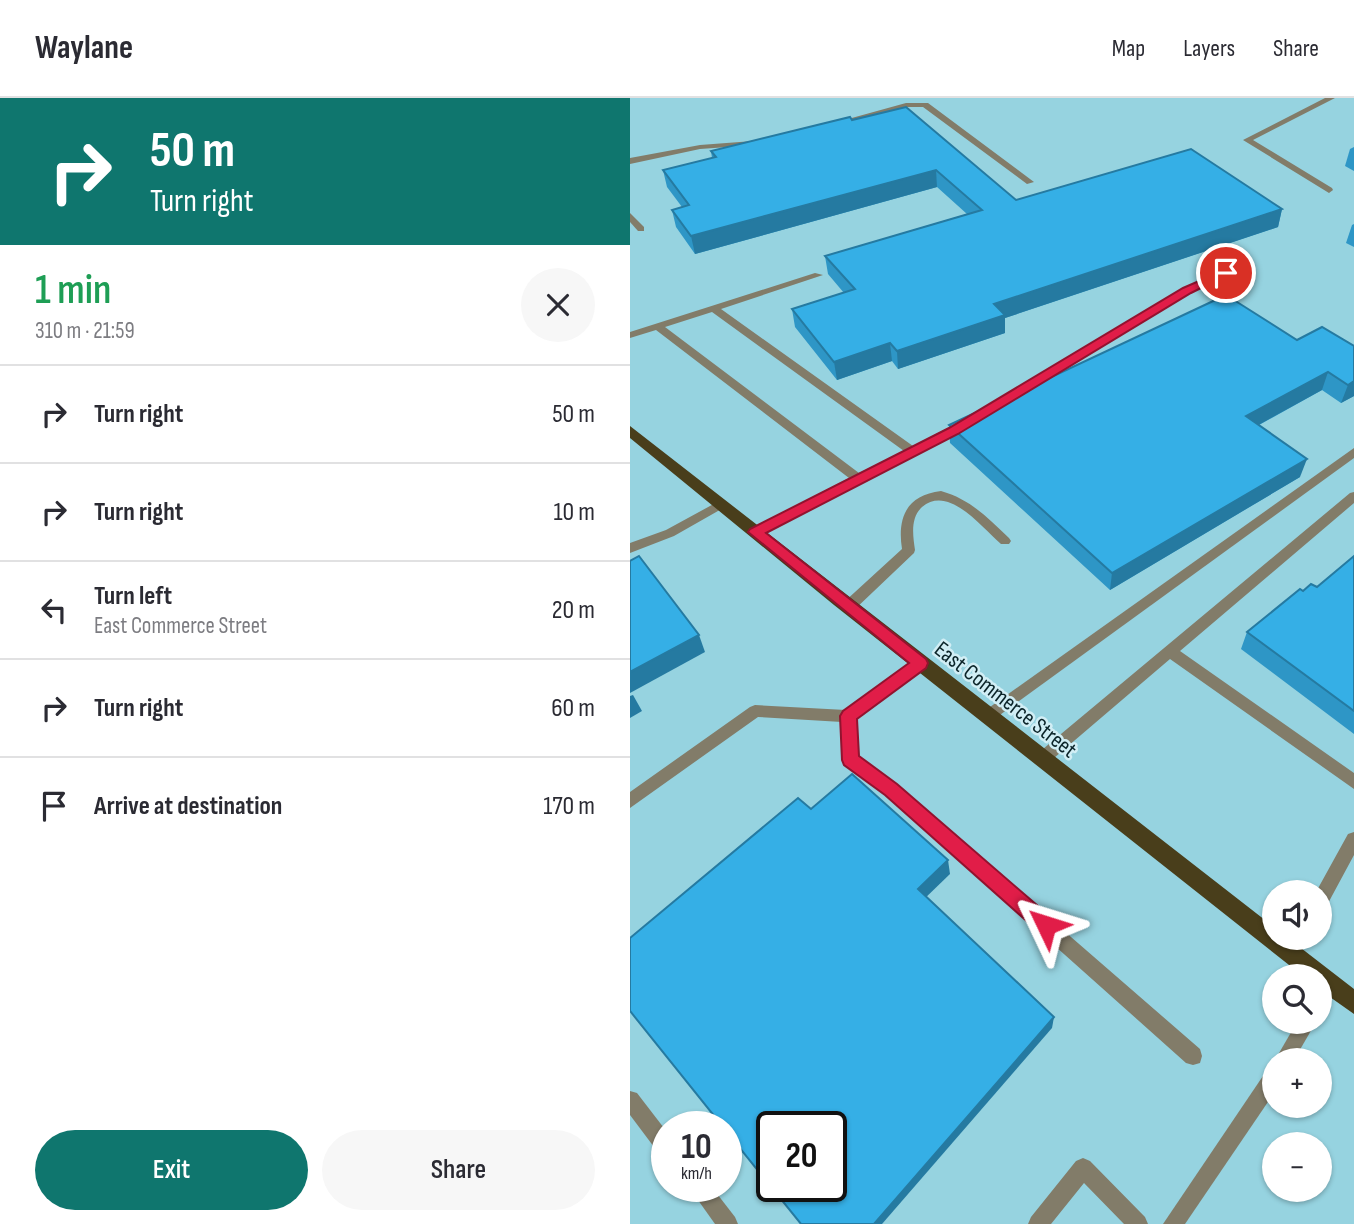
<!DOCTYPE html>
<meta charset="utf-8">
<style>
body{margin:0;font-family:"Sofia Sans Condensed",sans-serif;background:#f7f7f7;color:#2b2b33;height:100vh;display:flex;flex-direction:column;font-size:26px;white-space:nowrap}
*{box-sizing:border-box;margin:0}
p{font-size:23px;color:#7c7c81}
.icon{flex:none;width:38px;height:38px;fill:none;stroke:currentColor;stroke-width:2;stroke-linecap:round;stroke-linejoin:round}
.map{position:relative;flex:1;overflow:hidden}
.drawer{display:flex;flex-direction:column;background:#fff;width:630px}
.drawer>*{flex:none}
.hud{background:#0f766e;color:#fff;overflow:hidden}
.tools{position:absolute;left:632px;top:782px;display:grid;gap:14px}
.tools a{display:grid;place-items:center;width:70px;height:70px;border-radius:50%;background:#fff;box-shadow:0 2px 5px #0004;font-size:35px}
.speed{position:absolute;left:21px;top:1013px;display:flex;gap:14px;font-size:35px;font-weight:700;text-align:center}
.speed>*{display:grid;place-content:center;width:91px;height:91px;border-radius:50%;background:#fff;box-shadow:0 2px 5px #0004;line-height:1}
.speed small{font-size:18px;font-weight:400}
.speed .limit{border:4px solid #111;border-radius:10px;background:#fff;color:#111}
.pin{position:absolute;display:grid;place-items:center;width:60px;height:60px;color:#fff;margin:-30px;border:4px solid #fff;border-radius:50%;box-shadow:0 2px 7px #0007}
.me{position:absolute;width:77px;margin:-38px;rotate:311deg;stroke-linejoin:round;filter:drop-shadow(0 0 5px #0008)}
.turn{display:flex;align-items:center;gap:24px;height:147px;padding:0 35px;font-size:32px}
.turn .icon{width:91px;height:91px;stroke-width:2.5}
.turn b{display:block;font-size:49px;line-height:60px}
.round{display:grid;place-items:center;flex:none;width:74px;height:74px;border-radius:37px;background:#f7f7f7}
.headline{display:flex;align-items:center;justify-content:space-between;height:119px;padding:0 35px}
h1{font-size:42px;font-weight:600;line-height:52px;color:#1e9e55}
.primary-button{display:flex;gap:14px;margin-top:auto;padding:14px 35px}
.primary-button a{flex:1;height:80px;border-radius:42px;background:#0f766e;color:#fff;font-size:28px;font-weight:600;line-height:80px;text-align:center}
.primary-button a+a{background:#f7f7f7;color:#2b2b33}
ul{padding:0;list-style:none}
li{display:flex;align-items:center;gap:21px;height:98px;padding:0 35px;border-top:2px solid #e1e1e2}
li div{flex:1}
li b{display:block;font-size:26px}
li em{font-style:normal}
header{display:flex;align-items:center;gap:42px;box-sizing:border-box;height:98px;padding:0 35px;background:#fff;border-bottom:2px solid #e1e1e2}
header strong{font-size:33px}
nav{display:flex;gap:38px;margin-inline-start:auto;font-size:24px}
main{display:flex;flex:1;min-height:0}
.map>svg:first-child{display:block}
</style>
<header>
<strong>Waylane</strong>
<nav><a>Map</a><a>Layers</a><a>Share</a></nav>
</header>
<main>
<section class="drawer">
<div class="hud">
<div class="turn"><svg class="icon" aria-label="right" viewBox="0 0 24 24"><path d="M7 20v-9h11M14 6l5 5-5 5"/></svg><div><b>50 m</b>Turn right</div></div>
</div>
<div class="headline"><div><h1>1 min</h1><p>310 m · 21:59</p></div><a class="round"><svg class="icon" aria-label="close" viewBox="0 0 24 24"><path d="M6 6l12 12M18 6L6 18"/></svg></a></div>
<ul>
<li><svg class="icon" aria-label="right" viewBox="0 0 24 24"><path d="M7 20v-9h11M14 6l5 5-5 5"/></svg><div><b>Turn right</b></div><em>50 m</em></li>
<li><svg class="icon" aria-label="right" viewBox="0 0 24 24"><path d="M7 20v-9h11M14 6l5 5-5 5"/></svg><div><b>Turn right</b></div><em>10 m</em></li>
<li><svg class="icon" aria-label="left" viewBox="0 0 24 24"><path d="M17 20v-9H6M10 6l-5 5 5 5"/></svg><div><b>Turn left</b><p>East Commerce Street</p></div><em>20 m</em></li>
<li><svg class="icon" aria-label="right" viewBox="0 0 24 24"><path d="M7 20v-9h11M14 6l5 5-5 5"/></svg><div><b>Turn right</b></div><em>60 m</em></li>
<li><svg class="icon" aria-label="arrive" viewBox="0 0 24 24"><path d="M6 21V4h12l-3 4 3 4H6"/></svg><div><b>Arrive at destination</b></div><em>170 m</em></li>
</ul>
<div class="primary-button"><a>Exit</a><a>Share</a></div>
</section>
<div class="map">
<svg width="724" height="1126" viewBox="0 0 724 1126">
<rect width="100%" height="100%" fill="#96d3e0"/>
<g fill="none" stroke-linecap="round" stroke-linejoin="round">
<g fill="#827c69" fill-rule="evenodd">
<polygon points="695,0 705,0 623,42 702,90 703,92 699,95 613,42"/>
<polygon points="276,5 298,5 404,84 397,86 293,9 276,9 204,28 200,26"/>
<polygon points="123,43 127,45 126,47 70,51 0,66 0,60 70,47"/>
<polygon points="0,115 14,129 14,133 8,133 0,124"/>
<polygon points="615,164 620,167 618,169 560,195 369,310 365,312 359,308 554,191"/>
<path d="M 185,175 L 193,177 L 91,211 L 283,348 L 331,323 L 339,323 L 341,326 L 125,438 L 121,437 L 119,434 L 121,431 L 219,380 L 26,232 L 0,240 L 0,234 ZM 82,214 L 274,353 L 229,375 L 35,229 Z"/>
<polygon points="724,350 724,360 363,622 358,624 353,622 351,618 353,614"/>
<path d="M 311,393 C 340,401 358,420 379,440 L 381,443 L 379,446 L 371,446 C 352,430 319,386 292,409 C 280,420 283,438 285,452 L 284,455 L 223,513 L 213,513 L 211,509 L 213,505 L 272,451 C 267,419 277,397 311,393 Z"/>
<polygon points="724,394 724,405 550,553 724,675 724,691 540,561 417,666 412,668 407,666 404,661 407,656 720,395"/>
<polygon points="91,402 95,403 97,406 95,409 44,438 0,455 0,445 36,432"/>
<polygon points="290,559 295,561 297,565 295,569 226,621 227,659 266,687 570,951 572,958 570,965 563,967 556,965 256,697 215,667 212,662 212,624 128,619 0,710 0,694 120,609 125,607 216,612"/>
<polygon points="724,734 724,757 696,809 690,811 690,794 686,794 718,736"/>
<polygon points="0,993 7,995 37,1034 37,1060 30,1057 0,1017"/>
<polygon points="453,1060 460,1063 515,1119 518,1126 494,1126 454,1085 421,1126 398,1126 401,1119 446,1063"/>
<polygon points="58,1088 81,1088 105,1119 108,1126 85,1126"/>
</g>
<g fill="#827c69" fill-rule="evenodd">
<path d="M 700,877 L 706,880 L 709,886 L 696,910 L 690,913 C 689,900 686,883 700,877 Z"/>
<polygon points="667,924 686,924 664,962 645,962"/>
<polygon points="644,970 644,995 555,1126 533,1126 637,972"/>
</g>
<polygon fill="#493e1b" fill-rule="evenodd" points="0,328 644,829 644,840 658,840 724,891 724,916 690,892 690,878 673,878 204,507 0,340"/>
</g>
<g fill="#2e96c6">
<polygon points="222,22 386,102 652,111 648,129 375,220 375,235 268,271 262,263 207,282 165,229 162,211 214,195 198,176 195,158 337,116 307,89 65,156 46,129 42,112 52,109 37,89 33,72 82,60 81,53"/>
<polygon points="724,49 724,73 715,68 720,51"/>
<polygon points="724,126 724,149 716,145 722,127"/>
<polygon points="667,242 724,248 724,298 711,305 692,292 629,327 670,379 480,492 320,345 319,327"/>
<polygon points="724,458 724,636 611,551 617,534 673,493 687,489"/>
</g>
<g fill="#257aa1">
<polygon points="306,72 307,89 65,156 61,138"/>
<polygon points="652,111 648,129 375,220 375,235 268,271 267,253 364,206"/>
<polygon points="260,245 262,263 207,282 204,264"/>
<polygon points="698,274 692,292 612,336 616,318"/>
<polygon points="724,283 724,298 711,305 718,287"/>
<polygon points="677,361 670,379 480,492 482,475"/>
<polygon points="69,537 75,554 0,595 0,574"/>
<polygon points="3,597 12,613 0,620 0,598"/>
<polygon points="318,762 320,776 290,805 288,791"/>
<polygon points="424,919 422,930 252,1126 244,1126"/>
</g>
<g fill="#35afe6" stroke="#257aa1" stroke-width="2" fill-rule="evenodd">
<polygon points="276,9 386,102 561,51 652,111 364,206 375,217 267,253 260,245 204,264 162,211 225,191 195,158 352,112 306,72 61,138 42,112 59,107 33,72 86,59 81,53 220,19 222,22"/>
<polygon points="596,197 667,242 692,229 724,248 724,283 718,287 698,274 616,318 677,361 482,475 319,327"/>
<polygon points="9,458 69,537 0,574 0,463"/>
<polygon points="724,458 724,613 617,534 670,491 673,493 681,486 687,489"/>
<path d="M 222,676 L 318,762 L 288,791 L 424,919 L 244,1126 L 171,1126 L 96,1033 L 96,1029 L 93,1029 L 0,913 L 0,840 L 168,700 L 181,711 ZM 142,1029 L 201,1029 L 201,1088 L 142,1088 Z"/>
</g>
<polygon fill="#e11d48" stroke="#92132f" stroke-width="2" points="592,173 601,175 561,195 328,336 136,435 296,561 298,565 296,570 227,621 229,658 267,686 423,821 426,827 423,834 416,837 409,834 255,697 214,667 212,662 210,618 213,613 279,565 118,434 120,431 319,330 553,190"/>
<g text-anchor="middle" stroke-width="5" stroke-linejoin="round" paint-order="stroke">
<g font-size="23" fill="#0b2429" stroke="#d1eef5">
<text transform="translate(376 601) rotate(38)" y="8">East Commerce Street</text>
</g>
</g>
</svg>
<div class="tools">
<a><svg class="icon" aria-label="sound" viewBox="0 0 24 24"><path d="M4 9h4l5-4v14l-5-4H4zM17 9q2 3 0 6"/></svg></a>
<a><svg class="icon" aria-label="search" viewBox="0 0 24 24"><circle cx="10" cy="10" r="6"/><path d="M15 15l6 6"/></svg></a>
<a>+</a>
<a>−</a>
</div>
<div class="speed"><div>10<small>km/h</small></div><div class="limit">20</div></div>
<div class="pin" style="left:596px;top:175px;background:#d93025"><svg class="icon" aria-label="arrive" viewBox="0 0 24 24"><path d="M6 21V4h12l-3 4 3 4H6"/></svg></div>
<svg class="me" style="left:416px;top:827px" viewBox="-20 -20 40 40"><path d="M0-17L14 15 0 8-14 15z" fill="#e11d48" stroke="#fff" stroke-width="4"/></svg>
</div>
</main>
